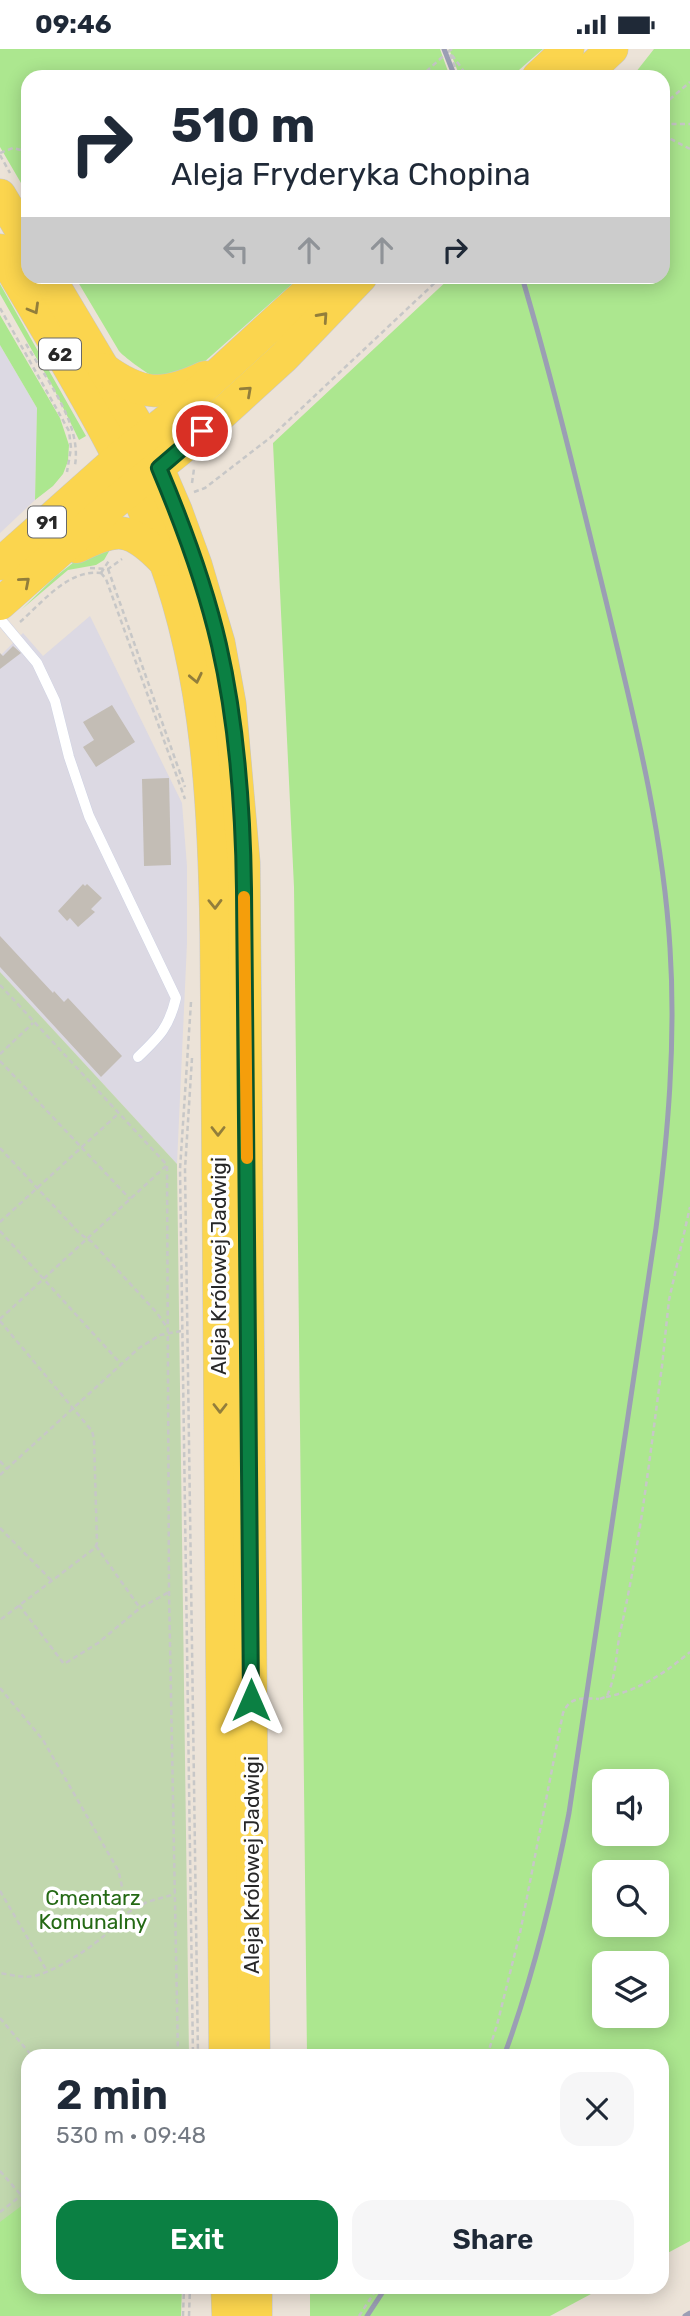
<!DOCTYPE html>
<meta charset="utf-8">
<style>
body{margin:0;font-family:Rubik,sans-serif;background:#f6f6f7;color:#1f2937;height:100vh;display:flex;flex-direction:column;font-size:26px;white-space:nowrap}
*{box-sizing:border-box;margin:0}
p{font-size:23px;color:#747a83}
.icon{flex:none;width:38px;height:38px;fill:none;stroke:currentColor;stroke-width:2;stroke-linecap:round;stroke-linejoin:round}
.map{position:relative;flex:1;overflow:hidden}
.drawer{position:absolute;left:21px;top:2000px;width:648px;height:245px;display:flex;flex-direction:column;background:#fff;border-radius:21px;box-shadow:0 4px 18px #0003}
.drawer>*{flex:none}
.top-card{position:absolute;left:21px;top:21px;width:649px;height:214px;border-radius:21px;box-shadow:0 4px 18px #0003;background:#fff;color:#1f2937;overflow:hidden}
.tools{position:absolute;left:592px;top:1720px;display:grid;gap:14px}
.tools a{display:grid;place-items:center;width:77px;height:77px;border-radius:14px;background:#fff;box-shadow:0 4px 18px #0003;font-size:35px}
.pin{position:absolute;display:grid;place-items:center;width:60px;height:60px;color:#fff;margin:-30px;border:4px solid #fff;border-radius:50%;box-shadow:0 2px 7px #0007}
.me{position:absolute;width:77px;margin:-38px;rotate:0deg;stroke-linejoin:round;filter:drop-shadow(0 0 5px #0008)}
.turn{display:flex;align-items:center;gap:24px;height:147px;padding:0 35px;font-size:32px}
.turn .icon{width:91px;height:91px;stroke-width:2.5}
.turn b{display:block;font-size:49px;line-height:60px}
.lanes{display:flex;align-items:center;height:66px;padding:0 35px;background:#0003;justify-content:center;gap:35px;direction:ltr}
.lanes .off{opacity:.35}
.round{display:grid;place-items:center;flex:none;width:74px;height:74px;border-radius:21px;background:#f6f6f7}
.overview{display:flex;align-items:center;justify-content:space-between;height:119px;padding:0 35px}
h1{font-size:42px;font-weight:600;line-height:52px}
.action{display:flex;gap:14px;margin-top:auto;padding:14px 35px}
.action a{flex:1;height:80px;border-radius:21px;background:#0b8043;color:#fff;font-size:28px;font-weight:600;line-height:80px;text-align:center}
.action a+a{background:#f6f6f7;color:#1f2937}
.status{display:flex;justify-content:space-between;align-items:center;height:49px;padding:0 35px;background:#fff;direction:ltr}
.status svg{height:19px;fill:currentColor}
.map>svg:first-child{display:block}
</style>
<div class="status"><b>09:46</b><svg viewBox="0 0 49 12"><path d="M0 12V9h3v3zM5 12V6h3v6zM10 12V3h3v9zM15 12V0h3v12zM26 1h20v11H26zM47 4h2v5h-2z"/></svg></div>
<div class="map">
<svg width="690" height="2267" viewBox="0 0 690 2267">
<rect width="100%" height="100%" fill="#ece3d8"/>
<g fill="#dcd9e3">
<polygon points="0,296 37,359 35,451 0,484"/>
<polygon points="90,567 182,754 187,817 187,894 177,1115 0,923 0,607 23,584 43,607"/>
</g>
<g fill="#ace78f" fill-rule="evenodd">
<polygon points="0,0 440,0 450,28 28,28 28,146 0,98"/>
<polygon points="449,0 543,0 511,28 460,28"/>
<path d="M 654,0 L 690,0 L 690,2192 L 662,2207 L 662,2007 L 307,2007 L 294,838 L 273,394 L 451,228 L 663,228 L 663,28 L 632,28 ZM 604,1732 L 656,1732 L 656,1785 L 604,1785 ZM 604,1824 L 656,1824 L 656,1876 L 604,1876 ZM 604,1914 L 656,1914 L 656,1967 L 604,1967 Z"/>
<path d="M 75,228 L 300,228 L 194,322 L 181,331 C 172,329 160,329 151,326 C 146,324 123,307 119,302 Z"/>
<polygon points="0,235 86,387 79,391 54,340 0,245"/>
<polygon points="0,266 60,369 69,396 68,412 63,425 53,437 35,451 37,359 0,296"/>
<polygon points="115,492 104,511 96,516 68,521 22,560 55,528 92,499"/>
<polygon points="28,2151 28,2238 182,2238 181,2267 0,2267 0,2172"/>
<polygon points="310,2238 604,2238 550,2267 310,2267"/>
</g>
<polygon fill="#c1d7ae" points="0,923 177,1115 189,2007 28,2007 28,2152 0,2173"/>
<g fill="#c3bdb5">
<polygon points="13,597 21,604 0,620 0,604 3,607"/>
<polygon points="112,656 135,693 96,718 83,698 94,691 83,673"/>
<polygon points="169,729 171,816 144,817 142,730"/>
<polygon points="83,835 85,837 87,835 102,849 91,860 95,863 78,878 70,869 67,872 58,862"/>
<polygon points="0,887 53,944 54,942 64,953 68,949 122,1007 101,1028 0,918"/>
</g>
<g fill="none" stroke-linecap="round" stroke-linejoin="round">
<defs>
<path id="service" d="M 0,570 L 37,614 L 55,652 L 69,708 L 89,767 L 176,949 C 169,978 160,987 138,1008"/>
<g id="primary">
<polyline points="538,28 568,0"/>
<polyline points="582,28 612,0"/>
<polyline points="0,146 28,193"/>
<path d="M 0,201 C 58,302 123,400 164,510 C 208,630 214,759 216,886 L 225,2007"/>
<polyline points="49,228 145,389 176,461 196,516 219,594 230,655 244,814 254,2007"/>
<path d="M 104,320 C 141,347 163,348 205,328"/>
<path d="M 77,498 C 117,478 130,477 163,511"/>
<polyline points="0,515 119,409 171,368 324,228"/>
<polyline points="0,555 114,454 203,382 284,308 361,228"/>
<polyline points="227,2238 228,2267"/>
<polyline points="256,2238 256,2267"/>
</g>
</defs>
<use href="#service" stroke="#cdd1e3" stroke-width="11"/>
<use href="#primary" stroke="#c7c7c7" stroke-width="33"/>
<g stroke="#c7c7c7" stroke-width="2.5" stroke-dasharray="5 3.5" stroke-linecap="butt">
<polyline points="452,0 449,2 468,28"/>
<polyline points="420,28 449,2 459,28"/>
<polyline points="663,56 690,33"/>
<polyline points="663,75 690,75"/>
<polyline points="663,86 690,100"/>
<polyline points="0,104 13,99 28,103"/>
<polyline points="0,106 10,124"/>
<polyline points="0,259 69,382 71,399 67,423"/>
<path d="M 26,295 C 46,330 82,375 75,416"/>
<polyline points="192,434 194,420"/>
<polyline points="194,443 205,439 271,388 441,228"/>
<polyline points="90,519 108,520 122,510"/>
<polyline points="108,520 185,738"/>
<polyline points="101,524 106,530 185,750"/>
<polyline points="101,524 110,510"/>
<path d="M 20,573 C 43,553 68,520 101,524"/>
<polyline points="0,936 167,1116 169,1543 178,2007"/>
<polyline points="191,953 180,1120 193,2007"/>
<polyline points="0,1005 33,974"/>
<polyline points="192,1009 185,1120 198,2007"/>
<polyline points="0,1012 130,1150"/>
<polyline points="0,1099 79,1184 92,1193 157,1264 166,1277"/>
<polyline points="0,1173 118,1065"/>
<polyline points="0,1182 121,1315"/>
<polyline points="0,1270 167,1116"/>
<polyline points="0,1272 92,1382 94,1390 97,1494 95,1499 0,1571"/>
<polyline points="0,1412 7,1420"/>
<polyline points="0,1426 139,1299 160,1286 181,1282"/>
<polyline points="0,1479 51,1531"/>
<polyline points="96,1497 140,1559"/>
<polyline points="19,1556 64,1615 98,1594 140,1559 169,1543"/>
<path d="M 0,1639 L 43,1691 L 118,1821 C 122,1836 127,1855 119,1870 C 109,1889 59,1920 38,1926 C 25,1930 13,1926 0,1924"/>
<path d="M 606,1648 C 638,1642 665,1624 690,1603"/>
<path d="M 600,1650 L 607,1647 C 616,1628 616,1604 620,1584 C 640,1496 650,1406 662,1317 L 669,1251 L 690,1158"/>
<polyline points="0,1842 47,1922"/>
<polyline points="120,1868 147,1853 175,1845"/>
<polyline points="0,1969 32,2007"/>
<path d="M 487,2007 L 497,1976 L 520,1884 L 563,1664 C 570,1647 583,1649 599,1650"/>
<polyline points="0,2122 21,2146"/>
<polyline points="0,2163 28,2141"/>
<polyline points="183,2267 184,2238"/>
<polyline points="189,2267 190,2238"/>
<polyline points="359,2267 378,2238"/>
</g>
<use href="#service" stroke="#fff" stroke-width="10"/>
<use href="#primary" stroke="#fbd54e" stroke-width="32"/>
<g stroke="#9b9eb4" stroke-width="5">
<polyline points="444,0 455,28"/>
<path d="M 504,2007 C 533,1928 553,1847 569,1764 L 656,1179 C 668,1086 676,992 670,899 C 663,782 634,669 607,556 C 580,446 554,336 522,228"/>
<polyline points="367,2267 386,2238"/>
<polyline points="685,2267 690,2264"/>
</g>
</g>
<defs><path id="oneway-chevron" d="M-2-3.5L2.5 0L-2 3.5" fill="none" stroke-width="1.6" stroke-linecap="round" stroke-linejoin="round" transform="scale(1.75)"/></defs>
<g stroke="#927e3b">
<use href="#oneway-chevron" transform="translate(34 260) rotate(60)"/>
<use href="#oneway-chevron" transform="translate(323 268) rotate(-48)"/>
<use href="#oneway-chevron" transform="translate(247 342) rotate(-42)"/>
<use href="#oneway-chevron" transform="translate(25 533) rotate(-41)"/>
<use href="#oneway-chevron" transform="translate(196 629) rotate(78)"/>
<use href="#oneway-chevron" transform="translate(215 855) rotate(89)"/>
<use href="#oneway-chevron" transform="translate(218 1082) rotate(90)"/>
<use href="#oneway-chevron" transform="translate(220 1359) rotate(90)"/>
</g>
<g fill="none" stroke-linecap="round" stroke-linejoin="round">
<defs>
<path id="route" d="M 202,382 L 159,419 C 183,476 205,535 219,596 C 237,675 243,759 244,840 L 251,1651"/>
</defs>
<use href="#route" stroke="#07532c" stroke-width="18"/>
<use href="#route" stroke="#0b8043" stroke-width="12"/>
<polyline stroke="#f59e0b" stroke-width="12" points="244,848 247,1109"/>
</g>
<g text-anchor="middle" stroke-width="7" stroke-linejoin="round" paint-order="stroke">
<g fill="#fff" stroke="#686868" stroke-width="2">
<rect x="39" y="289.5" width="42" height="31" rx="5"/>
<rect x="28" y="457.5" width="38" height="31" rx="5"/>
</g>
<g font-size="19" font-weight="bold" fill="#282828">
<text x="60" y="312">62</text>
<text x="47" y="480">91</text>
</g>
<g font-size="21" fill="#282828" stroke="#fff">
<text transform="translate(219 1217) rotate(-90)" y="7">Aleja Królowej Jadwigi</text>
<text transform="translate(252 1816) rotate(-90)" y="7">Aleja Królowej Jadwigi</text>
</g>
<g font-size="21" fill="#246914" stroke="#fff">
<text x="93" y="1856">Cmentarz<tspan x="93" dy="24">Komunalny</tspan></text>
</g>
</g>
</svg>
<div class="tools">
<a><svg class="icon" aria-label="sound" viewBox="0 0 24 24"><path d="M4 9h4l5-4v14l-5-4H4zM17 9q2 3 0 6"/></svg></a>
<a><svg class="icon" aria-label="search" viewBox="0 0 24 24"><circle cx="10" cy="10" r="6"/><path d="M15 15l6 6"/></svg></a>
<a><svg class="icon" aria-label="layers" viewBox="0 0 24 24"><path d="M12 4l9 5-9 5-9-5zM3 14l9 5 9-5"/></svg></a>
</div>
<div class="pin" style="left:202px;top:382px;background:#d93025"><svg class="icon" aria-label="arrive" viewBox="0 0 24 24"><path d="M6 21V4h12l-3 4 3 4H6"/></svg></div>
<svg class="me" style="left:251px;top:1651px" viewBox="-20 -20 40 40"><path d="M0-17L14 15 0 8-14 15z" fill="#0b8043" stroke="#fff" stroke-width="4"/></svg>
<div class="top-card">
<div class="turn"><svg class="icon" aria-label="right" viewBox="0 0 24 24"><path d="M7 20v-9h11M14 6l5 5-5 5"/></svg><div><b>510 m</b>Aleja Fryderyka Chopina</div></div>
<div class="lanes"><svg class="icon off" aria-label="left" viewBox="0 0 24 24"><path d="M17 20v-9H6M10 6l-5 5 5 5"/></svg><svg class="icon off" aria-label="ahead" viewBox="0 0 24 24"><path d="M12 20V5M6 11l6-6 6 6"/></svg><svg class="icon off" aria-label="ahead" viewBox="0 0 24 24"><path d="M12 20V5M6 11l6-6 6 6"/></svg><svg class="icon" aria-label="right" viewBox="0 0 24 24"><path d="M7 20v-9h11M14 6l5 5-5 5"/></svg></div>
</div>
<section class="drawer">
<div class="overview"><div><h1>2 min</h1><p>530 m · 09:48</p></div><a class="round"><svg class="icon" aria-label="close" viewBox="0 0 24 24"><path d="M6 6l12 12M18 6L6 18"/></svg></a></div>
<div class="action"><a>Exit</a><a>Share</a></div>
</section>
</div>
